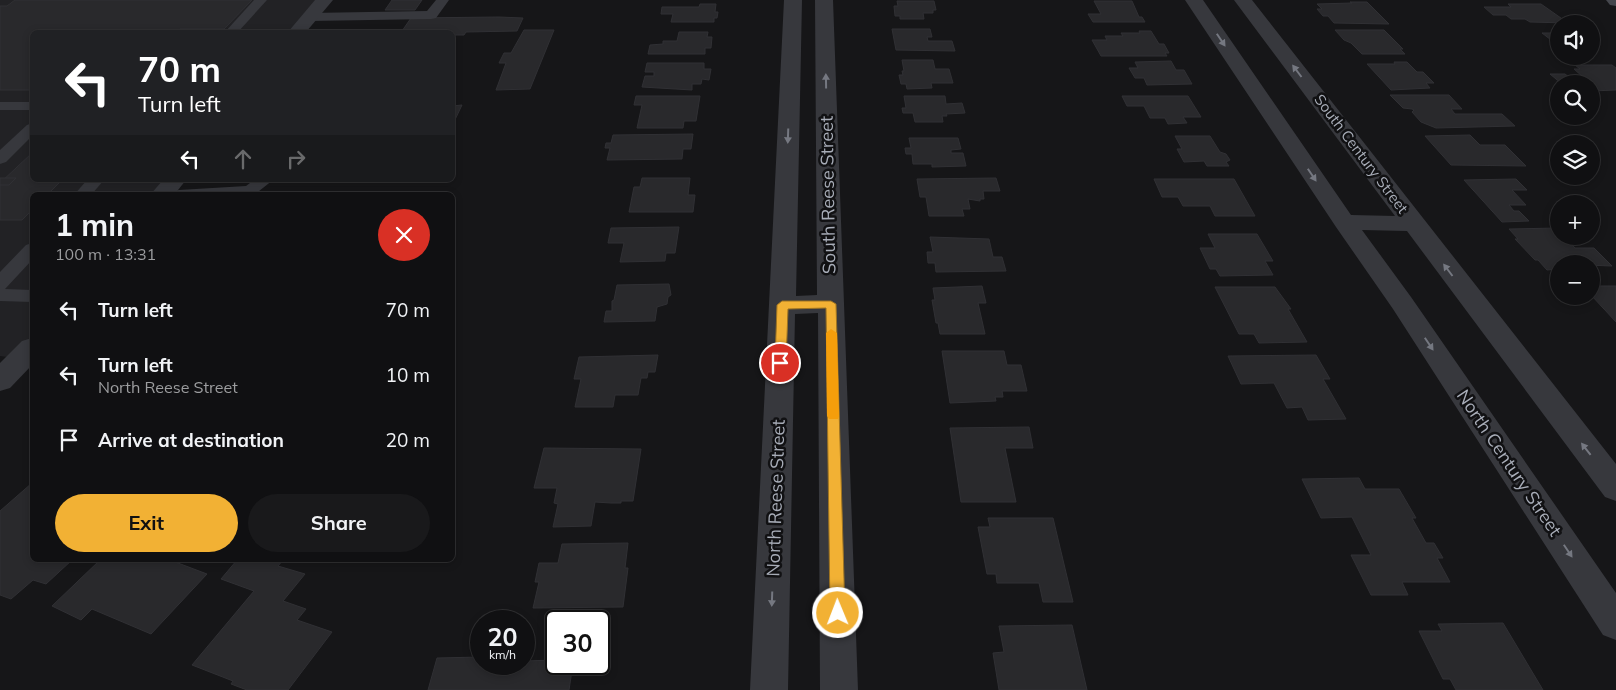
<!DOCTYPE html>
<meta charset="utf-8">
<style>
body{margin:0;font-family:Mulish,sans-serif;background:#19191b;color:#f1f3f6;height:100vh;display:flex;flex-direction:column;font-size:19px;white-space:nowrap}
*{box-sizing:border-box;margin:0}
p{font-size:16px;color:#9c9d9f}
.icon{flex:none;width:28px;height:28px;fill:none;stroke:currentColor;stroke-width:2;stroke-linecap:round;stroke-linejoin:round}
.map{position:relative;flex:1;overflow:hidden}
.panel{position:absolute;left:30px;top:192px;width:425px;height:370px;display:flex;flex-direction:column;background:#101012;border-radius:8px;box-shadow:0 2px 8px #0003,0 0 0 1px #303032}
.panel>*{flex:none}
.top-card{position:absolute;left:30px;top:30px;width:425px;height:152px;border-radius:8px;box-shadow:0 2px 8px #0003,0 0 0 1px #303032;background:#202124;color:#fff;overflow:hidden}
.fabs{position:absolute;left:1550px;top:15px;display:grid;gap:10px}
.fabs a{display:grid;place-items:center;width:50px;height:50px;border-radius:50%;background:#101012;box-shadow:0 2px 8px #0003,0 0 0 1px #303032;font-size:25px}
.speed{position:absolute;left:470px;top:610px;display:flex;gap:10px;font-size:25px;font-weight:700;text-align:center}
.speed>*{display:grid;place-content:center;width:65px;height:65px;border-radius:50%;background:#101012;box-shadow:0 2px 8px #0003,0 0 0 1px #303032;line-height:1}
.speed small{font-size:12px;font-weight:400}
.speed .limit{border:2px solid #111;border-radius:8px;background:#fff;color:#111}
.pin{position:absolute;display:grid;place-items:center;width:42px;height:42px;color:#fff;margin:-21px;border:2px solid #fff;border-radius:50%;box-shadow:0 1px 5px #0007}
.me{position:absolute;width:55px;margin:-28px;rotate:359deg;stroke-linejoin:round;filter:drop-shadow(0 0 4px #0008)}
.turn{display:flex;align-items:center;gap:18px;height:105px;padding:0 25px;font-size:22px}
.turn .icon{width:65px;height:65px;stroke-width:2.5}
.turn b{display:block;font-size:35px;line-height:42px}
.lanes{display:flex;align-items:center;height:48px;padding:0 25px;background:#0003;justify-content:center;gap:25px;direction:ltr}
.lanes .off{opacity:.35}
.round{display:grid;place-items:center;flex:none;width:52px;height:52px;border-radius:26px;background:#19191b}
.overview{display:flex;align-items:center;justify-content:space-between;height:85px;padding:0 25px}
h1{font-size:30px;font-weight:700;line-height:38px}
.cta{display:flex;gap:10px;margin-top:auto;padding:10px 25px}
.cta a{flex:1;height:58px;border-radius:30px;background:#f2b134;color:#111;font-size:20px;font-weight:700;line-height:58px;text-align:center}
.cta a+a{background:#19191b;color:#f1f3f6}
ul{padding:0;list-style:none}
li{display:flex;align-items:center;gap:15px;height:65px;padding:0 25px}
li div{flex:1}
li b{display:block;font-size:19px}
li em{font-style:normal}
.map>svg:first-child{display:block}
</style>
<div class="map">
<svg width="1616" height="690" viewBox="0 0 1616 690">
<rect width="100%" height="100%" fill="#161618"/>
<polygon fill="#222225" points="0,0 324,0 297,32 32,32 32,180 175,180 162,195 32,195 32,348 23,359 0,356"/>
<g fill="#29292c" stroke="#303034">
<polygon points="15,0 252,0 224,29 180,29 176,32 32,32 32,90 0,90 0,6 7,6"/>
<polygon points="392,0 422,0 415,10 385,10"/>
<polygon points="897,1 934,1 936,10 933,10 933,13 923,13 924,19 900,19 900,16 895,16 894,6 898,6"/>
<polygon points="1094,1 1132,1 1139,17 1142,17 1145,22 1093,22 1088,14 1101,14"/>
<polygon points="1350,2 1367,2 1389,24 1334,23 1328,16 1323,16 1317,9 1322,9 1317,4 1352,3"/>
<polygon points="700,4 716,4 715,12 718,12 717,18 714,18 714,22 671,22 673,14 661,14 662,7 699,7"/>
<polygon points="1508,4 1541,4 1568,23 1530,22 1525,19 1511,19 1506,15 1493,15 1484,7 1511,7"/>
<polygon points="411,18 499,17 523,18 517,31 466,32 464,35 452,35 451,32 402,31"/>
<polygon points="892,29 930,29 932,37 927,37 928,41 952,41 955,51 896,50"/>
<polygon points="524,30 554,30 530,89 496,90 506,63 499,63 504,53 511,53"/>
<polygon points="1335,30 1384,30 1403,49 1400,49 1405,54 1362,54 1351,43 1344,40"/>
<polygon points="1139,31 1151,31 1159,44 1164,44 1169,53 1165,53 1167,56 1101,56 1092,40 1107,40 1105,36 1123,36 1121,33 1140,33"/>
<polygon points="679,32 708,32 707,37 712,37 711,48 705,48 705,54 648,54 650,45 663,44 663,41 677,41"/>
<polygon points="1542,33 1559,33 1559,47 1553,43 1555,43"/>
<polygon points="902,60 933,60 935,69 949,69 953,83 931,83 932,88 907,89 906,84 901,84 899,75 903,75 902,71 904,71"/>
<polygon points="1171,61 1176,70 1184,70 1192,84 1147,85 1144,78 1135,78 1129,68 1138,68 1135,62"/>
<polygon points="1394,62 1407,62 1417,72 1423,72 1434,83 1426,83 1430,88 1391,90 1367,64 1395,64"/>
<polygon points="647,63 704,63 704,69 711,69 709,80 702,79 701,84 692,84 692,90 642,87 645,76 654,76 654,72 645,72"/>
<polygon points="1575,65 1612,65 1616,68 1616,90 1591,91 1591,84 1562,84 1550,74 1565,74 1569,77 1583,77 1574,69 1580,69"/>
<polygon points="1390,95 1449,95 1462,109 1451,109 1455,114 1502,114 1515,126 1436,128 1421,122 1412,112 1414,110 1412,109 1403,108"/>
<polygon points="636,96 700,96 696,121 684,121 683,128 637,128 642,105 634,105"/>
<polygon points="904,96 945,96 946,104 962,103 965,113 946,114 947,116 942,116 943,122 915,122 913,113 903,113 902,108 906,108"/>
<polygon points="1122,96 1188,96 1201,117 1183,117 1187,123 1168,124 1165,118 1150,118 1144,106 1127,106"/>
<polygon points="462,105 452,126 452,106"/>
<polygon points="693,134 691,149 683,149 682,159 607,160 610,148 605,148 606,143 611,143 613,135"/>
<polygon points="1470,135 1480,145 1505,145 1526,166 1451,165 1425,136"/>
<polygon points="1175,136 1210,136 1220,152 1226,154 1230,160 1226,162 1229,166 1207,166 1204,161 1184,162 1177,149 1182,149"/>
<polygon points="909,138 958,138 961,149 951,150 951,153 963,153 966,166 932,167 932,164 913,164 912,154 906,154 905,148 911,148"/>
<polygon points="32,153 32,180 62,180 47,195 32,195 32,210 22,220 0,220 0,183"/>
<polygon points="0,178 16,178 9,185 0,185"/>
<polygon points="642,178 690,178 688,195 695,195 693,212 629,212 634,187 640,187"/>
<polygon points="996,178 1000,191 983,191 984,199 980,199 980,201 968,199 970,209 962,209 964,216 929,216 926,197 920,197 917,179"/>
<polygon points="1154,179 1234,179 1255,216 1215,216 1210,206 1183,206 1178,197 1162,197"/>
<polygon points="1516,179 1527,190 1512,190 1526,205 1509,205 1514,211 1519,211 1529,221 1502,222 1464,180"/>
<polygon points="679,227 675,253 666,253 665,261 620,262 624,243 608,243 611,228"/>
<polygon points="1557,228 1559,236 1564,236 1575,248 1594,248 1612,266 1559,264 1559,269 1547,270 1538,260 1535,260 1515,239 1518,239 1509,229"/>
<polygon points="1208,234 1257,234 1273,261 1265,261 1273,275 1220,276 1216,269 1210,269 1200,248 1215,248"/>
<polygon points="930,237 989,239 993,257 1002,257 1006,271 936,272 935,263 928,263 927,252 933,252"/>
<polygon points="669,284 671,295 668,297 667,304 657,307 655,321 604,322 606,311 612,311 612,301 614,300 617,285"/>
<polygon points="982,286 986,303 978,303 985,334 940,334 938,323 936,323 932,300 935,300 933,288"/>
<polygon points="1591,286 1616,286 1616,322 1591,295"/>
<polygon points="1215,287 1275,287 1291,309 1288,309 1307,342 1259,343 1254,334 1239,334"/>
<polygon points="942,351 1004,351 1007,365 1021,365 1027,391 1002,391 1003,397 995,397 996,401 950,403"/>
<polygon points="658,355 655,372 648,372 647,378 641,378 638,395 615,395 613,407 575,407 581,379 574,379 579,357"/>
<polygon points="1316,355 1330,379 1323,379 1346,419 1308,420 1302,407 1287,408 1274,383 1241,384 1228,356"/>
<polygon points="1029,427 1033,448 1005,448 1016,502 961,502 950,428"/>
<polygon points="544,448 641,449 633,501 621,501 621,503 611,503 595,502 591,526 553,527 558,504 554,503 557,488 534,488"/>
<polygon points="1359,478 1365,489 1399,489 1416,518 1412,518 1426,543 1434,543 1443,558 1437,558 1450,582 1402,582 1408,595 1371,595 1351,555 1371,555 1352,517 1321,518 1302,479"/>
<polygon points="32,483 32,560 72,560 46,584 33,580 11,599 0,595 0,511"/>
<polygon points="988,518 1053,518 1073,602 1043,602 1039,583 997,583 996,574 987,574 978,527 990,527"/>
<polygon points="628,543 625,568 628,568 623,607 533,608 539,582 535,582 539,563 558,563 562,544"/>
<polygon points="100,560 170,560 207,574 151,634 92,609 81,620 52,606"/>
<polygon points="237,560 283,560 278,566 305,574 283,601 306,609 297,620 332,632 288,690 247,690 231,684 233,681 192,665 254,591 221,579"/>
<polygon points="1503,623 1543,690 1456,690 1450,679 1443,679 1419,631 1442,631 1438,624"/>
<polygon points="1072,625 1087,690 999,690 993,653 1004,652 999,626"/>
<polygon points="481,657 481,664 524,664 524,661 556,660 556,664 573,664 569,690 428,690 437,658"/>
</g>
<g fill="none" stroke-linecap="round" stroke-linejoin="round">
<g fill="#37383d" fill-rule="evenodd">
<polygon points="254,0 267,0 238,32 225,32"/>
<polygon points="436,0 449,0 436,18 431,19 310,21 304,17 310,13 427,11"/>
<rect x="0" y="102" width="32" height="8"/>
<polygon points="32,123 32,136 6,162 0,164 0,150 27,125"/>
<polygon points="87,180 104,180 91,195 74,195"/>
<polygon points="254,180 273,180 254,195 171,195 173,191 179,190 246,186"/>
<polygon points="32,243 32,260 5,289 32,290 32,302 0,301 0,272 26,245"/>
</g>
<g fill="#37383d" fill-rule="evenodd">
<polygon points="315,0 333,0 306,32 288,32"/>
<polygon points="784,0 802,0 796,296 817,295 815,0 833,0 858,690 820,690 818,313 795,314 788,690 750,690"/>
<polygon points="1185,0 1203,0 1351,215 1395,216 1234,0 1252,0 1616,464 1616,501 1605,497 1407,231 1362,230 1411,297 1616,593 1616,640 1603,635 1393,309 1336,227"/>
<polygon points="163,180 186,180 174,195 150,195"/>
<polygon points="32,338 32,365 10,388 0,391 0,363 22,341"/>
</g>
<polygon fill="#45474d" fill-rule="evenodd" points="1606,0 1616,0 1616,6 1610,5"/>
</g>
<defs><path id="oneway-solid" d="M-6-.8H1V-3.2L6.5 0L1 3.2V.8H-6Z" transform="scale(1.25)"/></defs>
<g fill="#757881">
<use href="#oneway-solid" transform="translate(1221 40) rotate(56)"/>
<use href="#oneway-solid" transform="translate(1297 71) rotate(-127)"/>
<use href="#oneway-solid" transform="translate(826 81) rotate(-91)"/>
<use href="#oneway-solid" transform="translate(788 136) rotate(92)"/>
<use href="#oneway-solid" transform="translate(1312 175) rotate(56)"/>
<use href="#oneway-solid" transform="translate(1448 270) rotate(-127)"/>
<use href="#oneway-solid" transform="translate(1429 344) rotate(56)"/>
<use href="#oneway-solid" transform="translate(1586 449) rotate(-128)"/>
<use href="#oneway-solid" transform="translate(1568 551) rotate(56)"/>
<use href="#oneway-solid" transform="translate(772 599) rotate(92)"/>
</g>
<polygon fill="#f2b134" stroke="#9d7322" points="782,301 831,301 836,304 845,613 843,618 838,620 833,618 830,613 826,308 788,309 786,363 780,367 775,363 777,305"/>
<polygon fill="#f59e0b" points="831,329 837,333 839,416 838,419 829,419 827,416 826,333"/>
<g text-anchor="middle" stroke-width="5" stroke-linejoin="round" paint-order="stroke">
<g font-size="15" fill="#a8adb8" stroke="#111113">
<text transform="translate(1361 154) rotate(53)" y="5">South Century Street</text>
</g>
<g font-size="18" fill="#a8adb8" stroke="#111113">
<text transform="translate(828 195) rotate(-91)" y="6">South Reese Street</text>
<text transform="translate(1509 463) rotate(56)" y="6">North Century Street</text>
<text transform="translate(776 498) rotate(-88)" y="6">North Reese Street</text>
</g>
</g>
</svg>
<div class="fabs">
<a><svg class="icon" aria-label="sound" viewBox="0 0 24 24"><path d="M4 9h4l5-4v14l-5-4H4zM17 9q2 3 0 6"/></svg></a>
<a><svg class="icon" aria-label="search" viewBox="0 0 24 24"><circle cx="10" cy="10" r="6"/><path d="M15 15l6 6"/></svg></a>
<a><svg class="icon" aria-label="layers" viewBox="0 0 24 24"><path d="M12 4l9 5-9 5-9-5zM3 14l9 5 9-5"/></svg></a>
<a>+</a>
<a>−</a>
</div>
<div class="speed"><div>20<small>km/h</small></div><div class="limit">30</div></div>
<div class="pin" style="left:780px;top:363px;background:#d93025"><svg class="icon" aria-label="arrive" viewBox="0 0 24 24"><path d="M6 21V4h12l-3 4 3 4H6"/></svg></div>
<svg class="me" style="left:838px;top:613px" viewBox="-20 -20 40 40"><circle r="17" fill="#f2b134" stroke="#fff" stroke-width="3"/><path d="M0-11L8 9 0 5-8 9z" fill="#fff"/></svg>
<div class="top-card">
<div class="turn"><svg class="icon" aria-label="left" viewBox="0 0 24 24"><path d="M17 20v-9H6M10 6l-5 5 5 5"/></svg><div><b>70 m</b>Turn left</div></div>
<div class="lanes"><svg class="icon" aria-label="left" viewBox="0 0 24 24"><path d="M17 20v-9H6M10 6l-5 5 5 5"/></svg><svg class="icon off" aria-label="ahead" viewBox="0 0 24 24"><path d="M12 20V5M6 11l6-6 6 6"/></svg><svg class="icon off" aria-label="right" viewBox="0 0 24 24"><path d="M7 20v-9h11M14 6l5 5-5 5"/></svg></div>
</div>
<section class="panel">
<div class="overview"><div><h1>1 min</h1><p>100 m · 13:31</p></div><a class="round" style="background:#d93025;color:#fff"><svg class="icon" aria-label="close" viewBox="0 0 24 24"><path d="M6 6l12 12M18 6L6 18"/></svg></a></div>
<ul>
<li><svg class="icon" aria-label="left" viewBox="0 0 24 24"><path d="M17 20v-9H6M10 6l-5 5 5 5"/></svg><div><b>Turn left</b></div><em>70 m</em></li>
<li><svg class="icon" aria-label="left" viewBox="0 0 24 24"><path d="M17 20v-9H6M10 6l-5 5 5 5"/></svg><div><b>Turn left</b><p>North Reese Street</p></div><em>10 m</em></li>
<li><svg class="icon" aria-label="arrive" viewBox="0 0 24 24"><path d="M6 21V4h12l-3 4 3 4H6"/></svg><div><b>Arrive at destination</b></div><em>20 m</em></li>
</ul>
<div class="cta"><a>Exit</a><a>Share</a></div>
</section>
</div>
